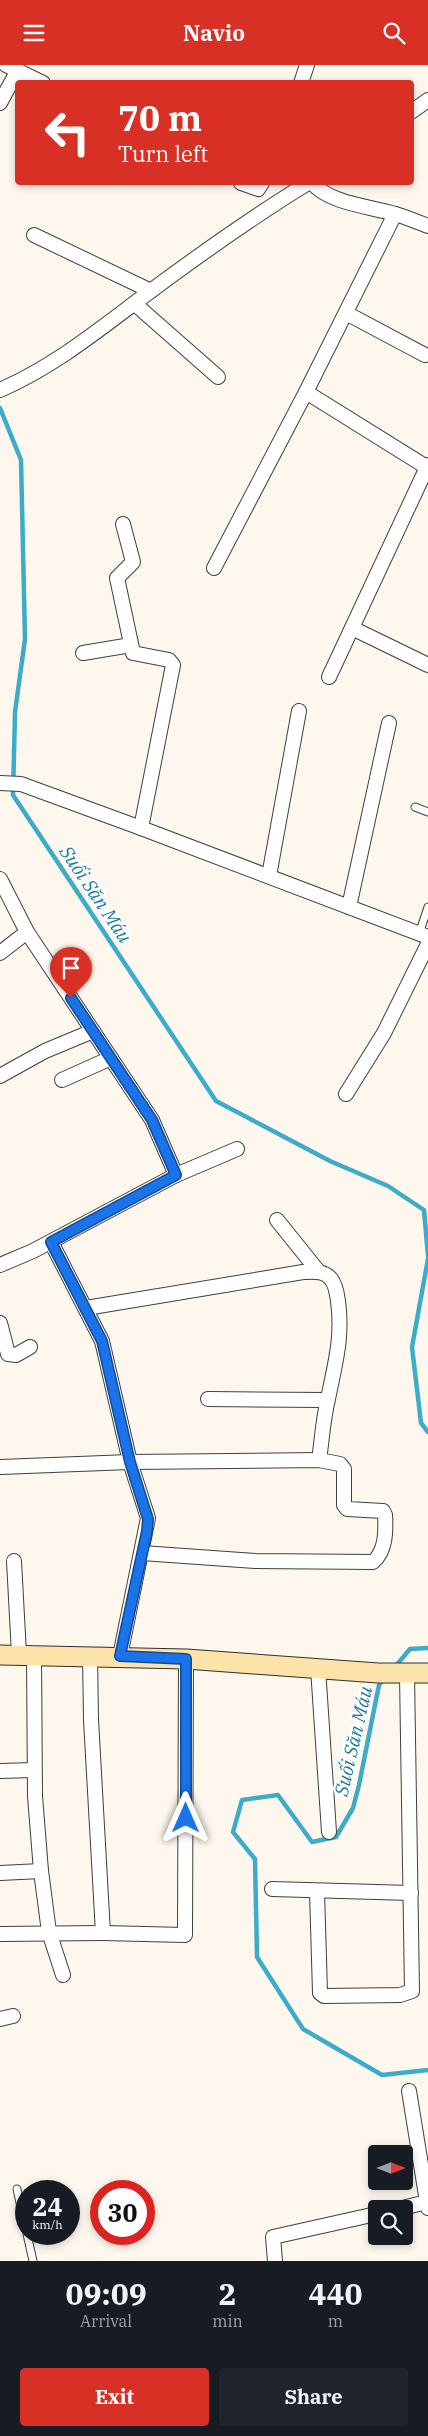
<!DOCTYPE html>
<meta charset="utf-8">
<style>
body{margin:0;font-family:"IBM Plex Serif",serif;background:#20242c;color:#f1f3f6;height:100vh;display:flex;flex-direction:column;font-size:19px;white-space:nowrap}
*{box-sizing:border-box;margin:0}
p{font-size:16px;color:#9ea1a6}
.icon{flex:none;width:28px;height:28px;fill:none;stroke:currentColor;stroke-width:2;stroke-linecap:round;stroke-linejoin:round}
.map{position:relative;height:2196px;overflow:hidden}
.sheet{display:flex;flex-direction:column;background:#171b24;flex:1}
.sheet>*{flex:none}
.banner{position:absolute;left:15px;top:15px;width:399px;height:105px;border-radius:5px;box-shadow:0 2px 8px #0003;background:#d93025;color:#fff;overflow:hidden}
.needle{width:32px;rotate:90deg}
.buttons{position:absolute;left:368px;top:2080px;display:grid;gap:10px}
.buttons a{display:grid;place-items:center;width:45px;height:45px;border-radius:5px;background:#171b24;box-shadow:0 2px 8px #0003;font-size:25px}
.speed{position:absolute;left:15px;top:2115px;display:flex;gap:10px;font-size:25px;font-weight:700;text-align:center}
.speed>*{display:grid;place-content:center;width:65px;height:65px;border-radius:50%;background:#171b24;box-shadow:0 2px 8px #0003;line-height:1}
.speed small{font-size:12px;font-weight:400}
.speed .limit{border:8px solid #d22;background:#fff;color:#111}
.pin{position:absolute;display:grid;place-items:center;width:42px;height:42px;color:#fff;margin:-51px -21px;border-radius:50% 50% 50% 0;rotate:-45deg;box-shadow:0 0 5px #0007}
.pin .icon{rotate:45deg}
.me{position:absolute;width:55px;margin:-28px;rotate:0deg;stroke-linejoin:round;filter:drop-shadow(0 0 4px #0008)}
.turn{display:flex;align-items:center;gap:18px;height:105px;padding:0 20px;font-size:22px}
.turn .icon{width:65px;height:65px;stroke-width:2.5}
.turn b{display:block;font-size:35px;line-height:42px}
.eta{display:flex;justify-content:space-evenly;align-items:center;height:85px;text-align:center}
.eta b{font-size:30px;font-weight:700;line-height:35px}
.primary-button{display:flex;gap:10px;margin-top:auto;padding:10px 20px}
.primary-button a{flex:1;height:58px;border-radius:5px;background:#d93025;color:#fff;font-size:20px;font-weight:700;line-height:58px;text-align:center}
.primary-button a+a{background:#20242c;color:#f1f3f6}
header{display:flex;justify-content:space-between;align-items:center;height:65px;padding:0 20px;background:#d93025;color:#fff;font-size:22px;font-weight:700}
.map>svg:first-child{display:block}
</style>
<header><svg class="icon" aria-label="menu" viewBox="0 0 24 24"><path d="M4 6h16M4 12h16M4 18h16"/></svg>Navio<svg class="icon" aria-label="search" viewBox="0 0 24 24"><circle cx="10" cy="10" r="6"/><path d="M15 15l6 6"/></svg></header>
<div class="map">
<svg width="428" height="2196" viewBox="0 0 428 2196">
<rect width="100%" height="100%" fill="#fef7ed"/>
<g fill="none" stroke-linecap="round" stroke-linejoin="round">
<g stroke="#3cacc9" stroke-width="4.5">
<polyline points="0,343 21,395 25,574 15,647 13,730 216,1036 330,1096 388,1121 424,1145 428,1191"/>
<polyline points="428,1194 412,1282 421,1358 428,1367"/>
<polyline points="394,1603 410,1584 428,1583"/>
<polyline points="384,1614 379,1620 359,1720 353,1743 336,1772 312,1777 278,1730 242,1735 233,1767 255,1794 257,1892 303,1964 382,2010 428,2005"/>
</g>
<defs>
<g id="lane">
<polyline points="415,742 428,747"/>
<polyline points="419,869 428,842"/>
<polyline points="17,2124 26,2165"/>
<polyline points="27,2169 33,2196"/>
</g>
<g id="street">
<polyline points="6,0 43,18"/>
<polyline points="301,18 307,0"/>
<polyline points="0,38 18,5"/>
<polyline points="411,47 428,35"/>
<polyline points="241,118 258,124 262,118"/>
<path d="M 312,118 C 331,139 369,141 395,149 C 406,152 417,157 428,161"/>
<polyline points="34,170 151,226"/>
<polyline points="135,239 218,312"/>
<polyline points="346,248 425,290"/>
<path d="M 0,325 C 57,300 102,262 152,225 C 202,188 254,151 308,118"/>
<polyline points="306,327 428,403"/>
<polyline points="123,459 133,497 117,513 133,588 169,595 173,600 141,763 428,872"/>
<polyline points="214,503 306,327 395,149"/>
<polyline points="352,563 428,600"/>
<polyline points="83,588 131,580"/>
<polyline points="329,612 428,400"/>
<polyline points="0,718 21,719 141,763"/>
<polyline points="269,811 299,646"/>
<polyline points="0,814 27,867 152,1055 176,1110"/>
<polyline points="349,842 389,658"/>
<polyline points="0,888 27,867"/>
<polyline points="0,1011 45,986 93,966"/>
<polyline points="62,1015 111,993"/>
<polyline points="346,1029 384,968 428,879"/>
<polyline points="277,1155 318,1206"/>
<polyline points="51,1177 102,1276 130,1397 148,1453 120,1591"/>
<polyline points="0,1200 33,1186 176,1110 237,1084"/>
<path d="M 86,1243 L 303,1207 C 313,1207 324,1205 331,1214 C 336,1220 337,1229 338,1236 C 343,1272 335,1299 328,1334 C 323,1354 322,1375 319,1395"/>
<polyline points="0,1258 8,1289 16,1290 30,1282"/>
<polyline points="208,1334 327,1335"/>
<path d="M 0,1402 L 130,1397 L 319,1395 L 340,1399 L 344,1404 L 344,1440 L 347,1444 L 383,1446 L 385,1450 C 386,1466 386,1486 373,1497 L 255,1496 L 142,1488"/>
<polyline points="14,1496 19,1589"/>
<polyline points="34,1589 35,1731 41,1806 49,1867 63,1910"/>
<polyline points="90,1590 91,1655 103,1868 185,1870 186,1594"/>
<polyline points="318,1603 329,1767"/>
<polyline points="0,1706 34,1705"/>
<polyline points="0,1808 41,1806"/>
<polyline points="272,1824 411,1828"/>
<polyline points="317,1826 320,1928 324,1931 400,1930 412,1926 407,1609"/>
<polyline points="0,1869 103,1868"/>
<polyline points="0,1954 13,1951"/>
<polyline points="409,2026 428,2143"/>
<polyline points="398,2144 427,2137"/>
<polyline points="275,2196 273,2172 376,2149"/>
</g>
<polyline id="secondary" points="0,1590 186,1594 378,1608 428,1608"/>
</defs>
<use href="#lane" stroke="#3f3f3f" stroke-width="9"/>
<use href="#street" stroke="#3f3f3f" stroke-width="16"/>
<use href="#secondary" stroke="#2e2e2e" stroke-width="21"/>
<use href="#lane" stroke="#fff" stroke-width="7"/>
<use href="#street" stroke="#fff" stroke-width="14"/>
<use href="#secondary" stroke="#fce3aa" stroke-width="19"/>
</g>
<g fill="none" stroke-linecap="round" stroke-linejoin="round">
<defs>
<polyline id="route" points="71,933 152,1055 176,1110 51,1177 102,1276 130,1397 148,1454 147,1466 120,1591 186,1594 186,1753"/>
</defs>
<use href="#route" stroke="#114b97" stroke-width="12"/>
<use href="#route" stroke="#1a73e8" stroke-width="9"/>
</g>
<g text-anchor="middle" stroke-width="5" stroke-linejoin="round" paint-order="stroke">
<g font-size="19" font-style="italic" fill="#1a7b9a" stroke="#fff">
<text transform="translate(96 829) rotate(56)" y="7">Suối Săn Máu</text>
<text transform="translate(353 1676) rotate(-77)" y="7">Suối Săn Máu</text>
</g>
</g>
</svg>
<div class="buttons">
<a><svg class="needle" viewBox="-14 -14 28 28"><path d="M0-13l5 13h-10z" fill="#e53935"/><path d="M0 13l5-13h-10z" fill="#9ea1a6"/></svg></a>
<a><svg class="icon" aria-label="search" viewBox="0 0 24 24"><circle cx="10" cy="10" r="6"/><path d="M15 15l6 6"/></svg></a>
</div>
<div class="speed"><div>24<small>km/h</small></div><div class="limit">30</div></div>
<div class="pin" style="left:71px;top:933px;background:#d93025"><svg class="icon" aria-label="arrive" viewBox="0 0 24 24"><path d="M6 21V4h12l-3 4 3 4H6"/></svg></div>
<svg class="me" style="left:186px;top:1753px" viewBox="-20 -20 40 40"><path d="M0-17L14 15 0 8-14 15z" fill="#1a73e8" stroke="#fff" stroke-width="4"/></svg>
<div class="banner">
<div class="turn"><svg class="icon" aria-label="left" viewBox="0 0 24 24"><path d="M17 20v-9H6M10 6l-5 5 5 5"/></svg><div><b>70 m</b>Turn left</div></div>
</div>
</div>
<section class="sheet">
<div class="eta">
<div><b>09:09</b><p>Arrival</p></div>
<div><b>2</b><p>min</p></div>
<div><b>440</b><p>m</p></div>
</div>
<div class="primary-button"><a>Exit</a><a>Share</a></div>
</section>
